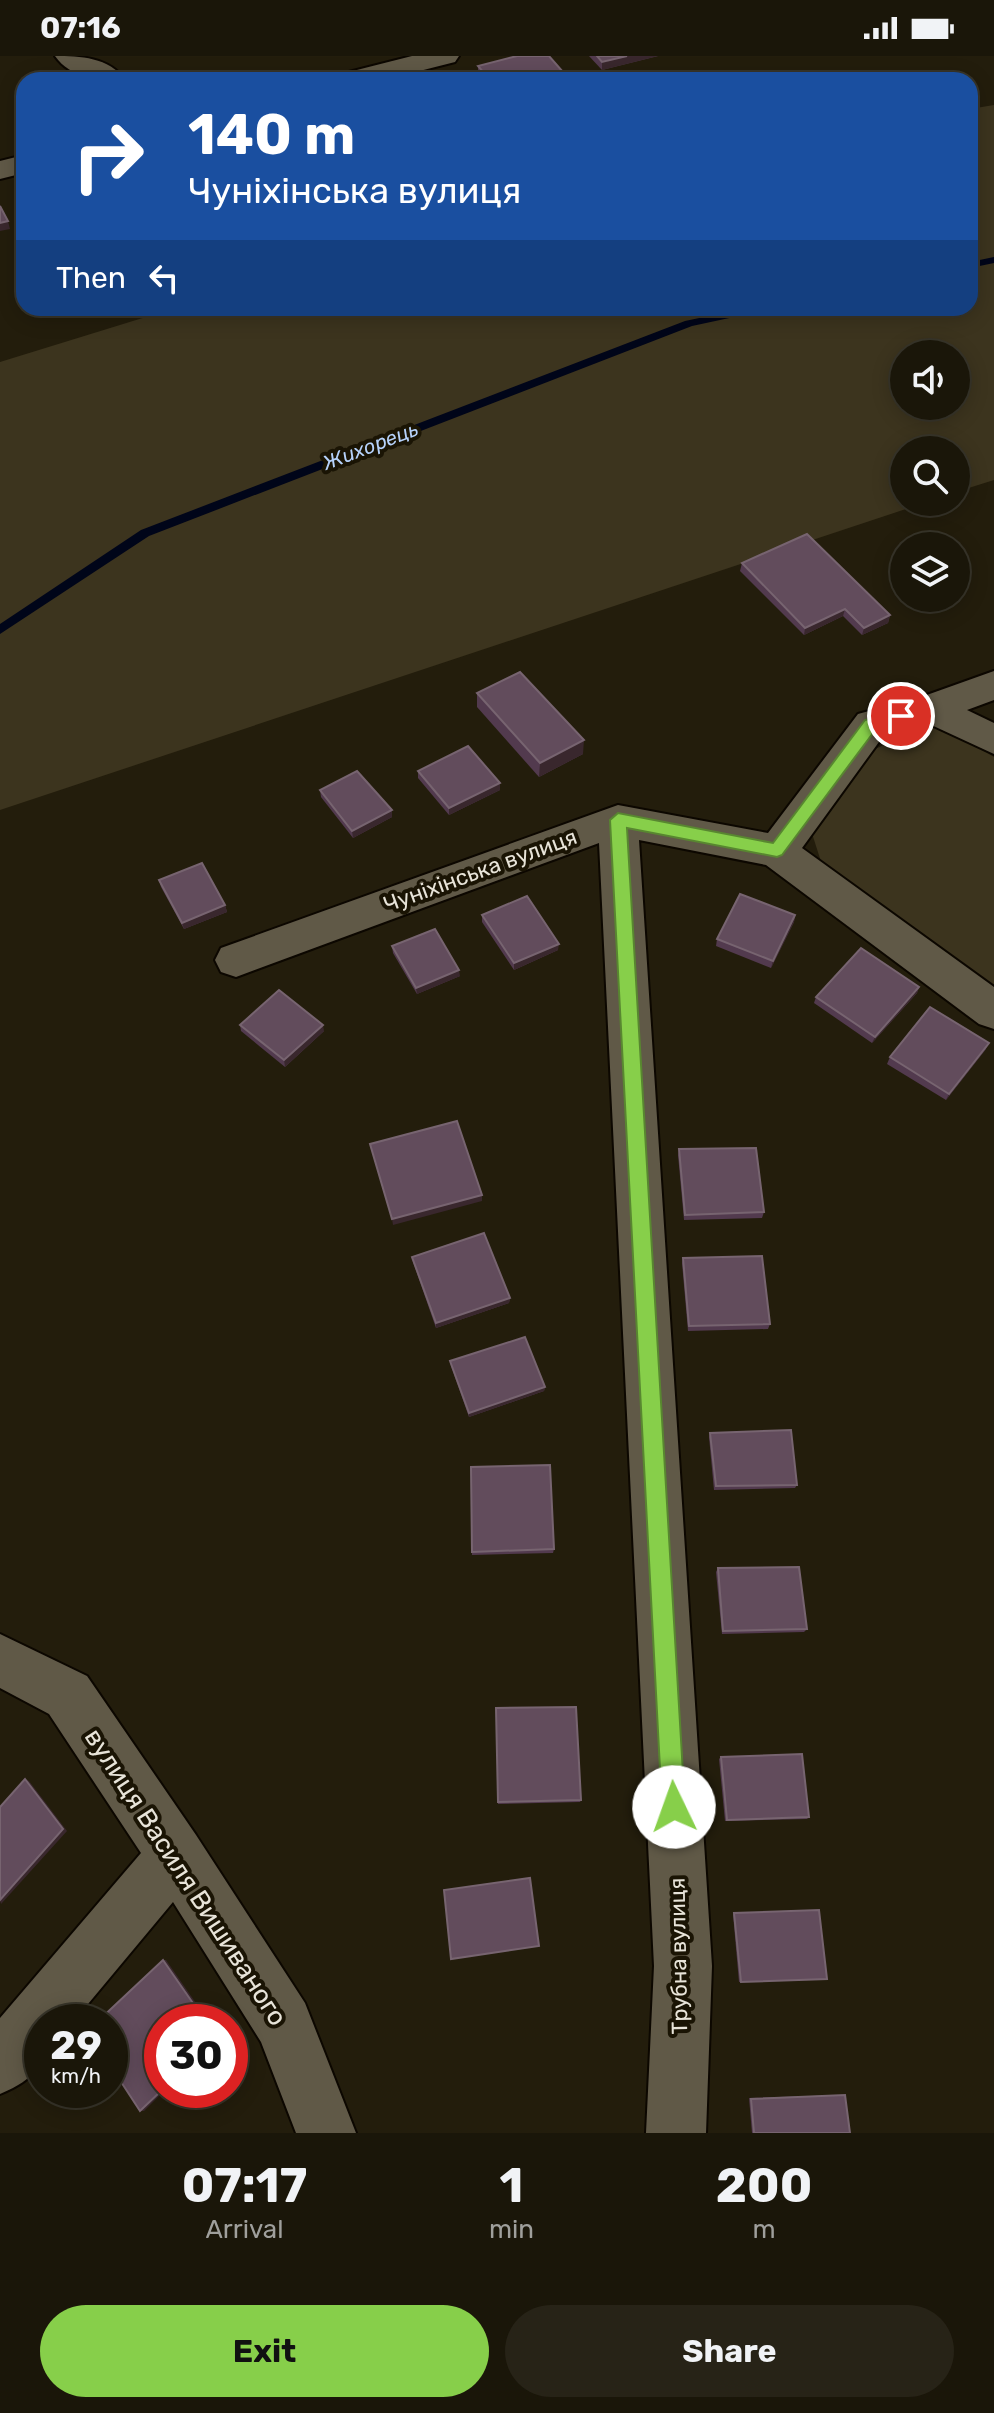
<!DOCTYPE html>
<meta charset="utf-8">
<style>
body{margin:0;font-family:Rubik,sans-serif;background:#272317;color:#f1f3f6;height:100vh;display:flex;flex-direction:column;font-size:30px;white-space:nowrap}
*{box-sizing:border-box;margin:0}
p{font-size:26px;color:#9f9f9c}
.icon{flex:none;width:44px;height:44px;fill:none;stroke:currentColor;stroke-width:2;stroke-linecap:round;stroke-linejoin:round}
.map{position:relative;height:2077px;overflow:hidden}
.panel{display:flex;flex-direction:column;background:#1a1609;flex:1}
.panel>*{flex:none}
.banner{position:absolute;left:16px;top:16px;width:962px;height:244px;border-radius:24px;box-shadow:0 4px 20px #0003,0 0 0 2px #38352a;background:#1a4fa0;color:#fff;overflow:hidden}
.buttons{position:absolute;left:890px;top:284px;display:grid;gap:16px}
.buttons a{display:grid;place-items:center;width:80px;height:80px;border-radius:50%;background:#1a1609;box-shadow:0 4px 20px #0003,0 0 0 2px #38352a;font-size:40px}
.speed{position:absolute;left:24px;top:1948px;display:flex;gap:16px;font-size:40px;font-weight:700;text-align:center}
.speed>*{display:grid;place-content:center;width:104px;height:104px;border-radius:50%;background:#1a1609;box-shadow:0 4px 20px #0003,0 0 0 2px #38352a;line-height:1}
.speed small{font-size:20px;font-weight:400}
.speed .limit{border:12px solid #d22;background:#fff;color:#111}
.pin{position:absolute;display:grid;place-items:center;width:68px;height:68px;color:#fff;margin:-34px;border:4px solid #fff;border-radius:50%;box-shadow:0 2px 8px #0007}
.me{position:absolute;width:88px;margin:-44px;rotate:357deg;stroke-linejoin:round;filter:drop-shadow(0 0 6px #0008)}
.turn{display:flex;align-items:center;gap:28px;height:168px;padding:0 40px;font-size:36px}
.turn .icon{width:104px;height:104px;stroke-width:2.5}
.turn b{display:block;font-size:56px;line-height:68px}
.then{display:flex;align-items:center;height:76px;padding:0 40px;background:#0003;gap:16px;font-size:30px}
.eta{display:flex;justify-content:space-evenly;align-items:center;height:136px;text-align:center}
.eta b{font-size:48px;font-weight:700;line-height:56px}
.button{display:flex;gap:16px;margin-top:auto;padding:16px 40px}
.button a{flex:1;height:92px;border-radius:48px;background:#87cf4a;color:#111;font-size:32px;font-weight:700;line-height:92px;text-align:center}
.button a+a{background:#272317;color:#f1f3f6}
.status{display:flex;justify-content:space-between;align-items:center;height:56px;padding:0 40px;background:#1a1609;direction:ltr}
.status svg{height:22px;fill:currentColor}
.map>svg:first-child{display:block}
</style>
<div class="status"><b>07:16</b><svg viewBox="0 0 49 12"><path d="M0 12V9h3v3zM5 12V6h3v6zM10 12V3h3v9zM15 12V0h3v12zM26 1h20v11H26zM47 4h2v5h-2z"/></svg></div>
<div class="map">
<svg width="994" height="2077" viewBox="0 0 994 2077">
<rect width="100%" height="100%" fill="#231d0c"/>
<g fill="#3c341e" fill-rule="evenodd">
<path d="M 994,49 L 994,424 L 956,436 L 956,394 L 904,394 L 904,446 L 927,446 L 0,754 L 0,306 L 175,252 L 970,252 L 970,53 ZM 904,298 L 956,298 L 956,350 L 904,350 Z"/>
<polygon points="936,667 994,701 994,937 825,818 808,765 863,698"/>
</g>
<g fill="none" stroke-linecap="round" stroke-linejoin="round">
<g fill="#000519" fill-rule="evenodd">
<polygon points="994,201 994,207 970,212 970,206"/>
<polygon points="747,252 767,252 762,255 692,270 149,480 0,578 0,568 141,474 685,265"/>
</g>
<defs>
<g id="minor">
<path d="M 55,0 C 80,0 109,1 125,24 C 100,24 71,23 55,0 Z"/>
<polygon points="412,0 459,0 455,6 384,24 337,24 341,18"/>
<polygon points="24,99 24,117 0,123 0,105"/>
<polygon points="994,615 994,644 967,654 994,667 994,698 927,667 884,679 802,792 994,931 994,973 979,968 766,809 639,784 712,1910 706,2077 646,2077 654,1910 599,787 236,921 221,916 215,904 221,892 618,749 768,777 858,658 924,640"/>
<path d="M 0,1578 L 87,1620 L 196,1779 L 305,1947 L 356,2077 L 296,2077 L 261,1986 L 173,1846 L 73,1966 L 42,1966 C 42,2007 41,2021 0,2038 L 0,1962 L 141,1797 L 49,1658 L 0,1632 Z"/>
</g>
</defs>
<use href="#minor" stroke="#0c0700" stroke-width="4"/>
<use href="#minor" fill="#605947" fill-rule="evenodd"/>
</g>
<g fill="#523a4e">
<polygon points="589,0 658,0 602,14"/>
<polygon points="478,10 563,16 563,24 483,24 478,18"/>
<polygon points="904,505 904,537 889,516 891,508"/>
<polygon points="742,507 890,559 888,567 862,579 843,560 804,579 740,515"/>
<polygon points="477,637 583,698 539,721 477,651"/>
<polygon points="418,715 500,727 500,734 449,759 418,722"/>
<polygon points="320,734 392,761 353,782 321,741"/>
<polygon points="159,824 225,849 227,856 184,873 161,831"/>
<polygon points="482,859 558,894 514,914 482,866"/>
<polygon points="795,859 794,866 771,912 716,890 717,883"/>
<polygon points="392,890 460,920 417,938 393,897"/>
<polygon points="919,931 917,937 872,987 814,947 816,941"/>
<polygon points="240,969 324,975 285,1011 241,975"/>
<polygon points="986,993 946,1044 887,1008 890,1001"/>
<polygon points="679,1093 764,1156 762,1162 684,1164 678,1099"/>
<polygon points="412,1201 510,1242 509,1247 436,1272 413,1206"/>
<polygon points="683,1202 770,1268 768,1273 688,1275 682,1207"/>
<polygon points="450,1305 545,1331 544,1335 469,1361 451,1310"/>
<polygon points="710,1377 797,1429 795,1432 714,1434 709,1381"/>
<polygon points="471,1411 554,1493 553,1497 472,1499"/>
<polygon points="718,1512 807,1573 804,1576 722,1578 716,1516"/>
<polygon points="496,1652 581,1744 580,1746 498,1748"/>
<polygon points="721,1701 809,1761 807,1763 725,1765 719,1703"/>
<polygon points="734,1857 825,1923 739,1926 733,1858"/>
<polygon points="842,2039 845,2039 850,2077 752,2077 749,2042"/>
</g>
<g fill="#39272d">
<polygon points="627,0 658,0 602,14 602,6"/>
<polygon points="563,16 563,24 532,24"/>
<polygon points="8,165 10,173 0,175 0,167"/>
<polygon points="845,553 843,560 804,579 805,572"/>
<polygon points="890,559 888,567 862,579 864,572"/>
<polygon points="584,684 583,698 539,721 540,707"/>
<polygon points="500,727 500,734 449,759 449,752"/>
<polygon points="392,754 392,761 353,782 352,775"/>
<polygon points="225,849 227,856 184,873 182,867"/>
<polygon points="795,859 794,866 771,912 773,905"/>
<polygon points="559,888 558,894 514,914 514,907"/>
<polygon points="459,914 460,920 417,938 416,932"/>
<polygon points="919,931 917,937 872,987 875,981"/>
<polygon points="323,969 324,975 285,1011 284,1004"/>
<polygon points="989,987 986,993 946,1044 949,1038"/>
<polygon points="482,1139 482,1145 393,1169 392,1163"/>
<polygon points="510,1242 509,1247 436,1272 436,1267"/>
<polygon points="545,1331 544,1335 469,1361 469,1357"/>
<polygon points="25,1723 29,1725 67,1775 1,1848 0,1844"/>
<polygon points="163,1904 166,1904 209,1966 206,1966"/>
<polygon points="162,2034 165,2034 144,2055 140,2055"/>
</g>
<g fill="#624c5c" stroke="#776470" stroke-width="2">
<polygon points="517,0 549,0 563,16 532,24 490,24 478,10"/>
<polygon points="597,0 627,0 602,6"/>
<polygon points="451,16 457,24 419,24"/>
<polygon points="0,150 8,165 0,167"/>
<polygon points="807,478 890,559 864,572 845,553 805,572 742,507"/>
<polygon points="904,505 904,527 891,508"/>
<polygon points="520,616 584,684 540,707 477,637"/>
<polygon points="468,690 500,727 449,752 418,715"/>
<polygon points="357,715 392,754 352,775 320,734"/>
<polygon points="202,807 225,849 182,867 159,824"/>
<polygon points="740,838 795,859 773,905 717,883"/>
<polygon points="527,840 559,888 514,907 482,859"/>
<polygon points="435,873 459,914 416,932 392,890"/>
<polygon points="861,892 919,931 875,981 816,941"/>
<polygon points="279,934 323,969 284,1004 240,969"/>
<polygon points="930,951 989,987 949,1038 890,1001"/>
<polygon points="457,1065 482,1139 392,1163 370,1088"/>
<polygon points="756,1092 764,1156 685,1159 679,1093"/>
<polygon points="484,1177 510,1242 436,1267 412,1201"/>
<polygon points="762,1200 770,1268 689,1270 683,1202"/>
<polygon points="525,1281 545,1331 469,1357 450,1305"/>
<polygon points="791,1374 797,1429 716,1430 710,1377"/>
<polygon points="550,1409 554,1493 472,1496 471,1411"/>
<polygon points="799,1511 807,1573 723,1575 718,1512"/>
<polygon points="576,1651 581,1744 498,1746 496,1652"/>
<polygon points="802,1698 809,1761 727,1764 721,1701"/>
<polygon points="25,1723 63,1773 0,1844 0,1751"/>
<polygon points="530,1822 539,1890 451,1903 444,1834"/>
<polygon points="819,1854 827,1923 741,1926 734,1857"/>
<polygon points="163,1904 206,1966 162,1966 162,2034 140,2055 110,2009 110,1966 97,1966"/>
<polygon points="845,2039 850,2077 754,2077 751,2043"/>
</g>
<polygon fill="#87cf4a" stroke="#588730" stroke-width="2" points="901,654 908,660 906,664 876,673 782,799 777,801 627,772 685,1751 682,1759 674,1762 666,1759 662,1751 610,764 618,757 773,787 865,664"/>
<g text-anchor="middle" stroke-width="8" stroke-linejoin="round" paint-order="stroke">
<g font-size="20" font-style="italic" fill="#b6d2fb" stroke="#1a1404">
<text transform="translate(370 390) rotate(-21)" y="7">Жихорець</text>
</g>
<g font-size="22" fill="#e8e4d9" stroke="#1a1404">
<text transform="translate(480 814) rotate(-20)" y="8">Чуніхінська вулиця</text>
<text transform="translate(678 1900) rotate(-91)" y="8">Трубна вулиця</text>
</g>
<g font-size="26" fill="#e8e4d9" stroke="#1a1404">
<text transform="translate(186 1821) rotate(57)" y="9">вулиця Василя Вишиваного</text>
</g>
</g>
</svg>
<div class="buttons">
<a><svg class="icon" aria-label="sound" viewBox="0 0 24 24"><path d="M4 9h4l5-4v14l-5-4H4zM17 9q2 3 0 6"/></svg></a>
<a><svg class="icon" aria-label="search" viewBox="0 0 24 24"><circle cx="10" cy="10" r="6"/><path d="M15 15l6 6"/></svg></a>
<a><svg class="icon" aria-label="layers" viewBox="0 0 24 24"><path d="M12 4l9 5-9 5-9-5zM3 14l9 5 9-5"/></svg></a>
</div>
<div class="speed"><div>29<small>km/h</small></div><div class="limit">30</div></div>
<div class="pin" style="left:901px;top:660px;background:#d93025"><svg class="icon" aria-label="arrive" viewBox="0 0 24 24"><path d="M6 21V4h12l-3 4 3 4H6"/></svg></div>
<svg class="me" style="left:674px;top:1751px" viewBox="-20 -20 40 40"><circle r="19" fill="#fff"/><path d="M0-13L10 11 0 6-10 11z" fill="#87cf4a"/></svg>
<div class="banner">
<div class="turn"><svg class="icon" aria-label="right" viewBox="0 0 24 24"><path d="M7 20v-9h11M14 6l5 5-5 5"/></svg><div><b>140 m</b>Чуніхінська вулиця</div></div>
<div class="then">Then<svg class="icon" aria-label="left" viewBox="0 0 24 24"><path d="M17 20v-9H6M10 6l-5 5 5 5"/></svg></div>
</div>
</div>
<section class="panel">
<div class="eta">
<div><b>07:17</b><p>Arrival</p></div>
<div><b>1</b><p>min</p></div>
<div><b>200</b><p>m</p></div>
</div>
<div class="button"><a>Exit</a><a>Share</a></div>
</section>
